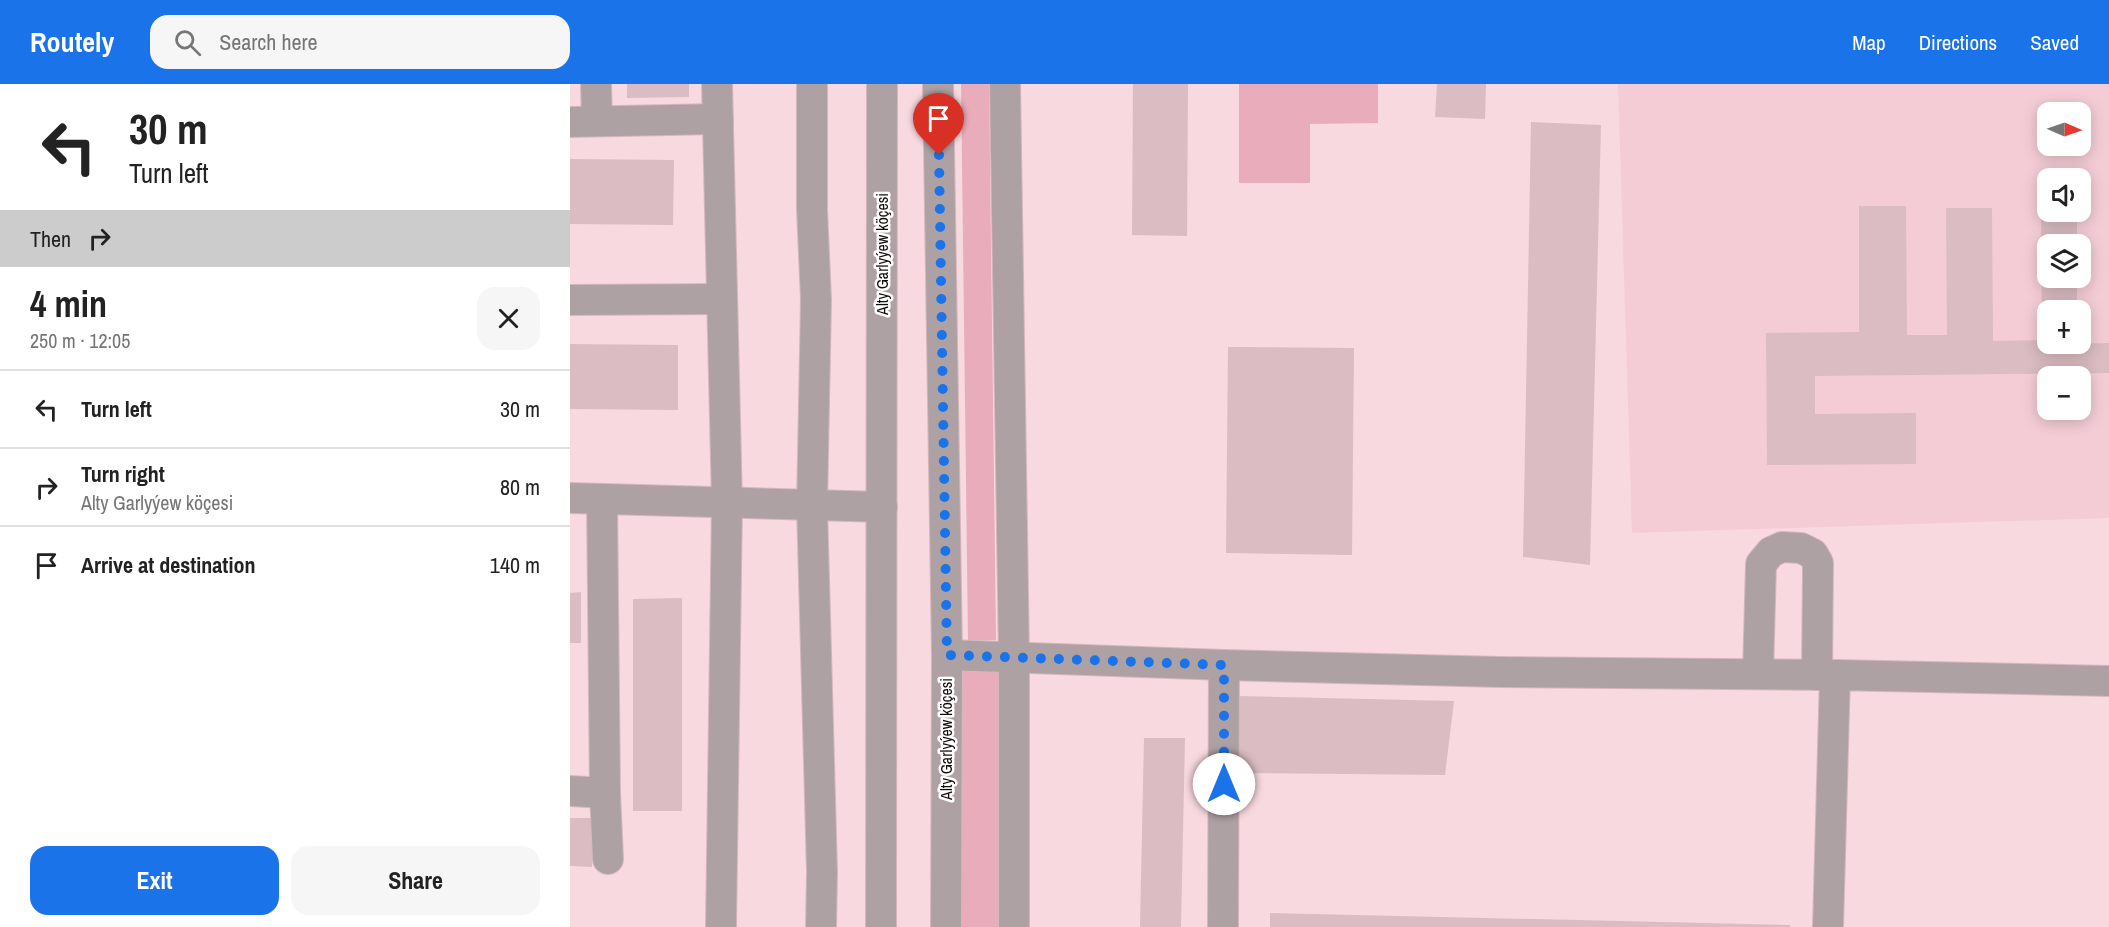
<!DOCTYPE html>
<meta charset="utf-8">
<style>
body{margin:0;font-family:"Archivo Narrow",sans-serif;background:#f6f6f6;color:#222;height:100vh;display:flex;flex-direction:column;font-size:22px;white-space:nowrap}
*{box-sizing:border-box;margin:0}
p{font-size:20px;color:#767676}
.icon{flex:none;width:33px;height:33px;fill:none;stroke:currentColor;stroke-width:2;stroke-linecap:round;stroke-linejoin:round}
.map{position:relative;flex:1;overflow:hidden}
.details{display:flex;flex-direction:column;background:#fff;width:570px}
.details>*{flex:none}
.guide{background:#fff;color:#222;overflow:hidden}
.needle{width:39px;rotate:92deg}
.controls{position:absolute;left:1467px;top:18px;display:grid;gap:12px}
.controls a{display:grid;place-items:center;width:54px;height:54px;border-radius:12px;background:#fff;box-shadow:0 3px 15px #0003;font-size:30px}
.pin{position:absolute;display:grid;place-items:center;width:51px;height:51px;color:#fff;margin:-62px -26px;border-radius:50% 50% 50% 0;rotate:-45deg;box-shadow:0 0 6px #0007}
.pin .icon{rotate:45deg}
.me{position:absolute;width:66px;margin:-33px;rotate:0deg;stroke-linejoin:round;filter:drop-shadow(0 0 4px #0008)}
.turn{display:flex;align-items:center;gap:21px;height:126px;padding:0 30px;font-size:27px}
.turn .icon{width:78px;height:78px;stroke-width:2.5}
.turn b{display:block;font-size:42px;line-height:51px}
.then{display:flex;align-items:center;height:57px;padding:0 30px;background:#0003;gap:12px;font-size:22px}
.round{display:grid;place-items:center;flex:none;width:63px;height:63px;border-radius:18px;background:#f6f6f6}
.head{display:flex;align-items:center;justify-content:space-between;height:102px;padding:0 30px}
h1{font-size:36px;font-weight:700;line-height:45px}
.primary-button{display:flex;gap:12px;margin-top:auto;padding:12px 30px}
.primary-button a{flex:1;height:69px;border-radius:18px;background:#1a73e8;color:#fff;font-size:24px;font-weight:700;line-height:69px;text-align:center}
.primary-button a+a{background:#f6f6f6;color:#222}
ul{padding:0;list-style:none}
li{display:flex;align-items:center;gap:18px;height:78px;padding:0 30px;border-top:2px solid #e0e0e0}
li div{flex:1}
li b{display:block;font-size:22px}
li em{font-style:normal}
header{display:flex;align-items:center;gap:36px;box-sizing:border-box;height:84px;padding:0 30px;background:#1a73e8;color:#fff}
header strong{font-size:28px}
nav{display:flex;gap:33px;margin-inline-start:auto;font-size:21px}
.search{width:420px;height:54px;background:#f6f6f6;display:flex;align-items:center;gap:15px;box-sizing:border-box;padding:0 21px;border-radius:18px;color:#767676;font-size:22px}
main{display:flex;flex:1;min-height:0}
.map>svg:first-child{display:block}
</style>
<header>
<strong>Routely</strong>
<div class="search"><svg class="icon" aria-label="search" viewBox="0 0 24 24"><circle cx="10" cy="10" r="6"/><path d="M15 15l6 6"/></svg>Search here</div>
<nav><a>Map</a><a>Directions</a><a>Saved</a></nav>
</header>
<main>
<section class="details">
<div class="guide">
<div class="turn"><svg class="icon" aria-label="left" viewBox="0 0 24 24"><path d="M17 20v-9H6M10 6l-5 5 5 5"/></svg><div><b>30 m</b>Turn left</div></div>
<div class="then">Then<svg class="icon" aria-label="right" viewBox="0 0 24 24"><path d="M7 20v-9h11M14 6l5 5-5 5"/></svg></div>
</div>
<div class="head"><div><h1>4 min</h1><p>250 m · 12:05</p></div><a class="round"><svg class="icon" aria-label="close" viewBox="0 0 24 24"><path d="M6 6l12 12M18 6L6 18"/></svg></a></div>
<ul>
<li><svg class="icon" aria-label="left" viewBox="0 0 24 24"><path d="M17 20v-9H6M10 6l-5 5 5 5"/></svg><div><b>Turn left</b></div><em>30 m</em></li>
<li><svg class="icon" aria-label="right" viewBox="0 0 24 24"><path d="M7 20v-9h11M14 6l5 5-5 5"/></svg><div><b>Turn right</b><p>Alty Garlyýew köçesi</p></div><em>80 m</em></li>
<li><svg class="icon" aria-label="arrive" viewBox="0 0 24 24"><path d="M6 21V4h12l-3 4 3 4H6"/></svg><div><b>Arrive at destination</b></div><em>140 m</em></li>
</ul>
<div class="primary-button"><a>Exit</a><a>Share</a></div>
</section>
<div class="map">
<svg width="1539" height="843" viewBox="0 0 1539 843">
<rect width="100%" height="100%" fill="#f9d9e0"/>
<path fill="#f4ccd5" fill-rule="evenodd" d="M 1048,0 L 1539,0 L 1539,434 L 1062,449 ZM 1478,28 L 1510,28 L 1510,62 L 1478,62 ZM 1478,94 L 1510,94 L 1510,128 L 1478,128 ZM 1478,160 L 1510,160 L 1510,194 L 1478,194 ZM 1478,226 L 1510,226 L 1510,260 L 1478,260 ZM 1478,292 L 1510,292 L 1510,326 L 1478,326 Z"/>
<g fill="#e9acbb">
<polygon points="391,0 419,0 426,556 398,557"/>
<polygon points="669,0 808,0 808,39 740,40 740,99 669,99"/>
<polygon points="392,584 431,584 430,843 391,843"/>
</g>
<g fill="#dabcc2">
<polygon points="57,0 119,0 119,13 57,14"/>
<polygon points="563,0 618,0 617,152 562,151"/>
<polygon points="867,0 916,0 915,35 865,33"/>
<polygon points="961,38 1031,41 1020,481 953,473"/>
<polygon points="0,75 104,76 103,141 0,140"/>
<polygon points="1289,122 1336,122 1337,251 1377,251 1376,124 1422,124 1423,257 1472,256 1471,127 1507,128 1507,160 1478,160 1478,194 1507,194 1507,226 1478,226 1478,260 1539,259 1539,289 1245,292 1245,330 1346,329 1346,380 1197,381 1196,249 1289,248"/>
<polygon points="0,260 108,261 108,326 0,325"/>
<polygon points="658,263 784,264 782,471 656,469"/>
<polygon points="11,508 11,559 0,559 0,509"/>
<polygon points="112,514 112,727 63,727 63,515"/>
<polygon points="669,612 884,617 875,691 666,689"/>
<polygon points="574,654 615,654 611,843 570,843"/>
<polygon points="0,734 23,734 22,783 0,782"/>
<polygon points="700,829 1220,841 1220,843 700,843"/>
</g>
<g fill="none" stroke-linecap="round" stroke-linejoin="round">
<defs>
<g id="minor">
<polyline points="26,0 27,37"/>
<polyline points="147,0 157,419 151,843"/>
<polyline points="242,0 242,125 246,216 242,422 252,788 251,843"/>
<polyline points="368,0 377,571 376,843"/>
<polyline points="435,0 444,573 444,843"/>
<polyline points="0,38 148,35"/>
<polyline points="0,216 152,215"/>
<polyline points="0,414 312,423"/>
<polyline points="32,415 35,709 38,775"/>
<polyline points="377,571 654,581 931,588 1265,591"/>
<polyline points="1188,590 1191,480 1201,468 1212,463 1231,464 1243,470 1248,479 1247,591"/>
<polyline points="0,707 35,709"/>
<polyline points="311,843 312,0"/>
<polyline points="653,843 654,581"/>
<polyline points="1258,843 1265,591 1539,597"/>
</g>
</defs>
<use href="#minor" stroke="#d4b8be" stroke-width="32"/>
<use href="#minor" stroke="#aea1a4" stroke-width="30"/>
</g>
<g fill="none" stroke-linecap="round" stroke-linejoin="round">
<polyline stroke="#1a73e8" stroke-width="10" stroke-dasharray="0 18" points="369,71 377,571 654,581 654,700"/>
</g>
<g text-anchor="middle" stroke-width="5" stroke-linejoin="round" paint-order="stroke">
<g font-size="16" fill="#140b0d" stroke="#fff">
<text transform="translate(312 170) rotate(-90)" y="6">Alty Garlyýew köçesi</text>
<text transform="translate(376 655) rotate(-90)" y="6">Alty Garlyýew köçesi</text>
</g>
</g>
</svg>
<div class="controls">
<a><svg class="needle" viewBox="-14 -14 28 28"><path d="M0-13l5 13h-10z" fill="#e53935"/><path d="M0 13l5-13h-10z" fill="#767676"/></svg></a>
<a><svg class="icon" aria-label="sound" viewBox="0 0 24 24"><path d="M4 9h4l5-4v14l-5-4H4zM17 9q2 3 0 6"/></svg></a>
<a><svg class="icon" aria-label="layers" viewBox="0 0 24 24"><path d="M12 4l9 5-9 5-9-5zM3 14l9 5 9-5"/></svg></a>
<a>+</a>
<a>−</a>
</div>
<div class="pin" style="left:369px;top:71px;background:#d93025"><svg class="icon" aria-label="arrive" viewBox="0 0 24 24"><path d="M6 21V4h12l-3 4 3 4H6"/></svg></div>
<svg class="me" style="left:654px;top:700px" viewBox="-20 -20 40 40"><circle r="19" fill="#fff"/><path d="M0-13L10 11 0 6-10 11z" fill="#1a73e8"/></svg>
</div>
</main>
